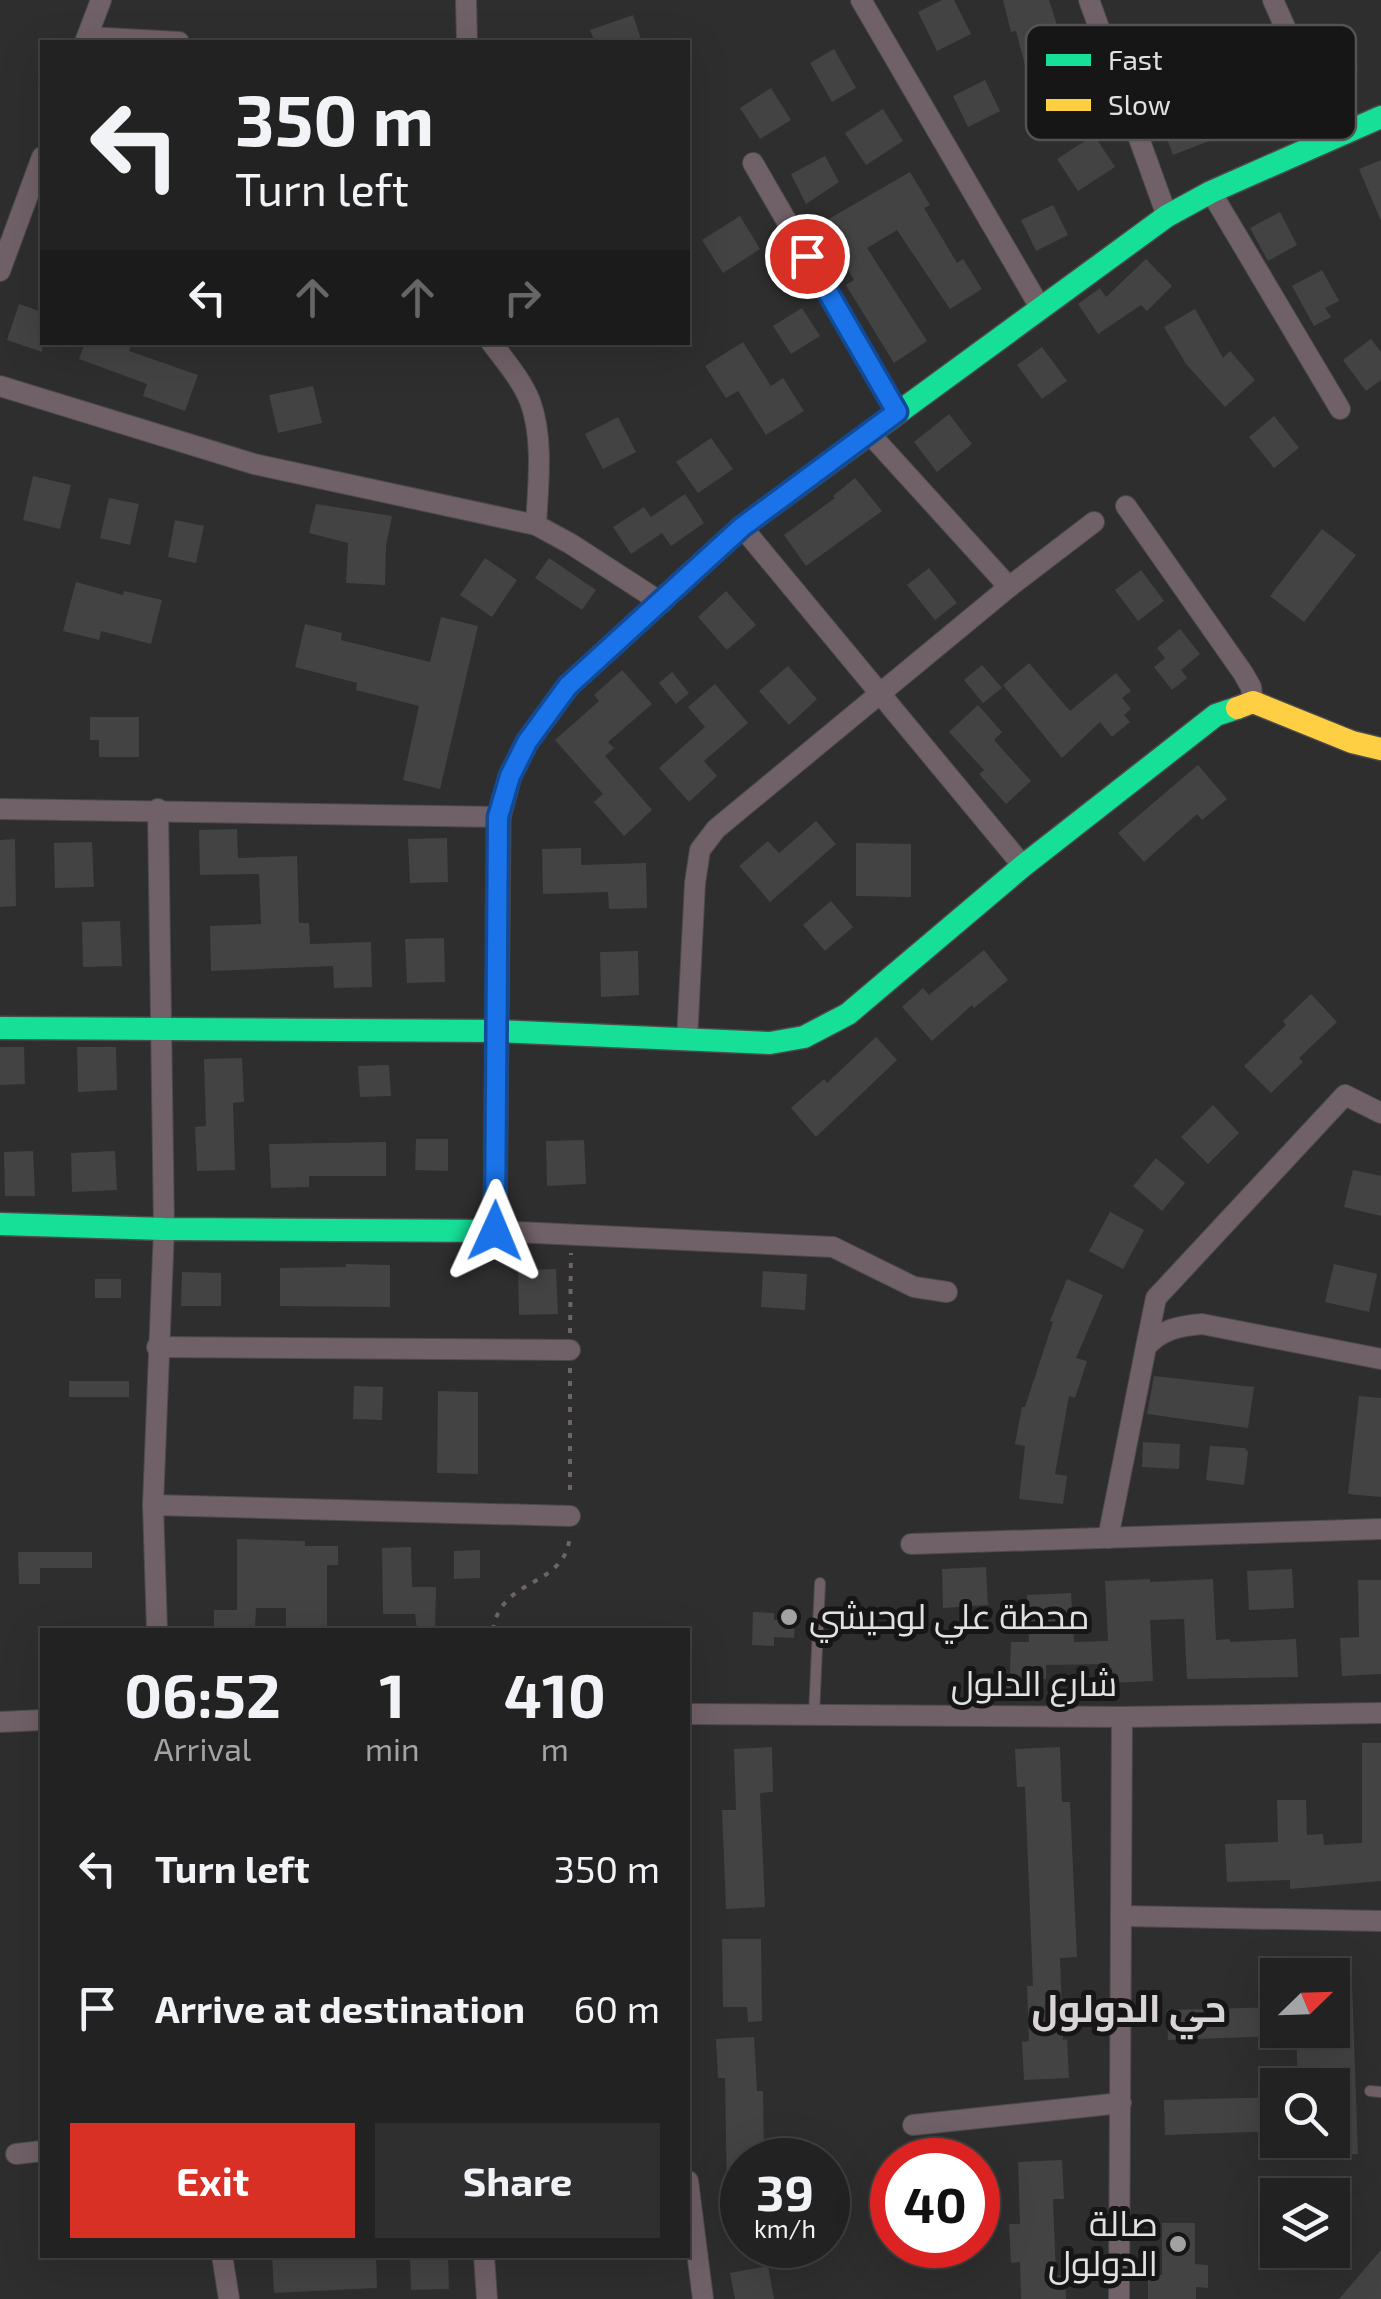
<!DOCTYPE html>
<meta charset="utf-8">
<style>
body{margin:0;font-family:"Exo 2",Cairo,sans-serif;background:#2f2f2f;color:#f1f3f6;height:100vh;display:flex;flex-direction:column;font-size:38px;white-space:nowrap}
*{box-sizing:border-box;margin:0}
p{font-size:32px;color:#a3a4a5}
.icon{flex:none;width:55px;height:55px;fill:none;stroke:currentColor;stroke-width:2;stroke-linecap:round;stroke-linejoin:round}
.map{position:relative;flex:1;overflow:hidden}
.sheet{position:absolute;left:40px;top:1628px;width:650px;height:630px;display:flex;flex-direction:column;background:#232222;border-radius:0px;box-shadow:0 10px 40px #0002,0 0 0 2px #403f40}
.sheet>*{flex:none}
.guide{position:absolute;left:40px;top:40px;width:650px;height:305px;border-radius:0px;box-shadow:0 10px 40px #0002,0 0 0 2px #403f40;background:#232222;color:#f1f3f6;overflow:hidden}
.needle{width:65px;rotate:67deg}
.tools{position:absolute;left:1260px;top:1958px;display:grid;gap:20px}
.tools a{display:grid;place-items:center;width:90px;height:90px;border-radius:0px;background:#232222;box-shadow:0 10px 40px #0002,0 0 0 2px #403f40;font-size:50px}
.speed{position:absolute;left:720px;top:2138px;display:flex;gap:20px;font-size:50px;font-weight:700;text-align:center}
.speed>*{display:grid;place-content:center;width:130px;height:130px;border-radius:50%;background:#232222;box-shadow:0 10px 40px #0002,0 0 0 2px #403f40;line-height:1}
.speed small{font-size:25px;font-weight:400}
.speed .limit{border:15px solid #d22;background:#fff;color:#111}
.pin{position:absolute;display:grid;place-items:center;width:85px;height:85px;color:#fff;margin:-42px;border:5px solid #fff;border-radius:50%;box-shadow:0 2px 10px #0007}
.me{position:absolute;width:110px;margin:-55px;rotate:1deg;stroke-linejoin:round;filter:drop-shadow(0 0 8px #0008)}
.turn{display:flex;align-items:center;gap:35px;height:210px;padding:0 30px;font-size:45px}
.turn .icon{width:130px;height:130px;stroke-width:2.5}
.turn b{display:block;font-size:70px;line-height:85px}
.lanes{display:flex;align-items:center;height:95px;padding:0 30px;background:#0003;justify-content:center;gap:50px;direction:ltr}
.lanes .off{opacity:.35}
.eta{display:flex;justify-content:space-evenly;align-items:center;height:170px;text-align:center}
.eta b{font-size:60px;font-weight:700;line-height:70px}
.primary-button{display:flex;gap:20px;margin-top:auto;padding:20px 30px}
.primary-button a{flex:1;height:115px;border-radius:0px;background:#d93025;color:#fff;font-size:40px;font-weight:700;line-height:115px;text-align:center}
.primary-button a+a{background:#2f2f2f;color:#f1f3f6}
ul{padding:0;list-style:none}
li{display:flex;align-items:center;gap:30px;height:140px;padding:0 30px}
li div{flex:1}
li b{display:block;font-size:38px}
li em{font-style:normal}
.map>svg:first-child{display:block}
</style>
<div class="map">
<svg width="1381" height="2299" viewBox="0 0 1381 2299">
<rect width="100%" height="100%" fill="#2f2e2e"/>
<g fill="#434344">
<polygon points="942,0 954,0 971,34 937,51 918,12"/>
<polygon points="1003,0 1049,0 1075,81 1032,92 1016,31 1011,32"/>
<polygon points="633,15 642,42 595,42 590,30"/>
<polygon points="1343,30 1358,67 1325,82 1309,44"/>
<polygon points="834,49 856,88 832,102 810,63"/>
<polygon points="985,80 1000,111 968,127 953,96"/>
<polygon points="771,88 791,120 760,139 740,108"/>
<polygon points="1193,99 1209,141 1173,155 1157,112"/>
<polygon points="883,109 903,141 866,165 845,133"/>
<polygon points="1094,135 1115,167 1078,191 1057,159"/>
<polygon points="825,156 839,182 806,204 791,174"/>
<polygon points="1381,160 1381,221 1359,169"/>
<polygon points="910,172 930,205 924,208 957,263 963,259 982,289 950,309 897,230 867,248 927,341 894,363 846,285 854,280 820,224"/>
<polygon points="1053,205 1068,235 1036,251 1021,220"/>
<polygon points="1280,212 1297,245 1268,261 1250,228"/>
<polygon points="740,216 760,249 723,273 702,240"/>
<polygon points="1146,259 1172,286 1147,311 1141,305 1098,334 1078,304 1100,288 1106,297"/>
<polygon points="1322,270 1339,301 1325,308 1331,317 1314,326 1292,286"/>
<polygon points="19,304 42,312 42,352 7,340"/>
<polygon points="802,308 820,336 791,354 773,326"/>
<polygon points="1195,309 1223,358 1230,351 1255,380 1225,407 1186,364 1164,327"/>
<polygon points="1371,339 1381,352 1381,380 1366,391 1343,360"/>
<polygon points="85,342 132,342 129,351 198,375 185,411 143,396 147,384 79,359"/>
<polygon points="743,342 771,386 783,378 804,411 766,435 738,391 726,398 705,366"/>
<polygon points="1042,347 1067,381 1042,399 1017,365"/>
<polygon points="313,386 322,423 278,433 269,395"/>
<polygon points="949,414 972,444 937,472 914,442"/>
<polygon points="1274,416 1299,448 1274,468 1249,437"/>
<polygon points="618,417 636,452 603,469 585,434"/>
<polygon points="711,438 733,469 698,493 676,462"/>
<polygon points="33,476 71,485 60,529 23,520"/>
<polygon points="855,478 882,511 806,566 784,535 835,498 833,496"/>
<polygon points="685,494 704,523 671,546 662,533 631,554 613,527 644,507 651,517"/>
<polygon points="109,498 139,504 130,545 100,538"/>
<polygon points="316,504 392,516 386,546 385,585 346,583 348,543 309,533"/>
<polygon points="175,520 204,526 196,563 168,557"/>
<polygon points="1322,529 1356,555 1304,622 1270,596"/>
<polygon points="485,558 517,580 492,617 460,595"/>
<polygon points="549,558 596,590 582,610 535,578"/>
<polygon points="929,568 957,603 935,620 907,585"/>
<polygon points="1141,570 1164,601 1138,621 1115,590"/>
<polygon points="76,582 123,595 124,591 162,600 151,644 101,631 99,640 63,631"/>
<polygon points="726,591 756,625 727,650 698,617"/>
<polygon points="441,617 478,626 440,789 403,780 419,706 356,690 357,683 295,667 305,624 342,633 341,640 430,662"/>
<polygon points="1180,629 1200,654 1181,670 1187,678 1172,690 1154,667 1165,658 1157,648"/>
<polygon points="1029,663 1070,711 1116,673 1131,691 1122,698 1131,709 1124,715 1130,722 1112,737 1100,722 1062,758 1003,685"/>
<polygon points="982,665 1002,688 983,703 964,680"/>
<polygon points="788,666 817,699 789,725 759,691"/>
<polygon points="622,670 652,704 608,742 614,748 605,756 652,810 624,836 594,802 603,794 555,740 599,701 594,695"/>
<polygon points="672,672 689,693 676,704 659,683"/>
<polygon points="715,684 748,723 704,761 717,776 689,802 659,768 705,727 688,707"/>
<polygon points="978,705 1002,732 994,740 1031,781 1006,804 979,774 984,770 949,732"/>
<polygon points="90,717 139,717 139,757 99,757 99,740 90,740"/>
<polygon points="1198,765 1227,799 1202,820 1197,814 1144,862 1118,833"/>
<polygon points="816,821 836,844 770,902 739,866 768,841 779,853"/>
<polygon points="237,829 238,858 297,856 299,923 309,923 310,944 371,942 372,987 334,988 333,966 211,971 210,926 261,924 259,874 200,875 199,830"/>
<polygon points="447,838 448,882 410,883 408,839"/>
<polygon points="15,839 16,906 0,907 0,840"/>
<polygon points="92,842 94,887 55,888 54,843"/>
<polygon points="856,843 911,844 911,897 856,896"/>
<polygon points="581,848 581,865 646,863 647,908 609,909 608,892 543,894 542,849"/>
<polygon points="831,901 853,927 825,951 803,925"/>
<polygon points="120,921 122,966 83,967 82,922"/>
<polygon points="444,938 445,982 407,983 405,939"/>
<polygon points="984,950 1008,980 974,1008 972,1005 932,1041 902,1007 923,988 929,995"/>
<polygon points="638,951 639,995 601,997 600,952"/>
<polygon points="1311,994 1337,1022 1299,1058 1303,1062 1271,1093 1244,1066 1286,1025 1283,1021"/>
<polygon points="876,1037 897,1060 816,1137 791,1108 824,1079 827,1083"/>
<polygon points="0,1047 24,1047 25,1084 0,1085"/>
<polygon points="77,1047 116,1047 117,1090 78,1092"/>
<polygon points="242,1058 244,1102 233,1103 235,1170 197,1171 195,1127 206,1126 204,1059"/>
<polygon points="389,1065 391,1096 360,1097 358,1066"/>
<polygon points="1213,1105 1239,1133 1208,1164 1181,1137"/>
<polygon points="416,1139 448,1139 448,1171 415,1170"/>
<polygon points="584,1140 586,1184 547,1186 546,1141"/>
<polygon points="386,1142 386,1176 309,1176 309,1187 271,1188 269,1144"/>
<polygon points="33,1151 35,1196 5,1196 4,1152"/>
<polygon points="115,1151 117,1190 72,1192 71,1153"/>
<polygon points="1156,1158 1185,1183 1162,1211 1133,1186"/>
<polygon points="1353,1170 1381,1176 1381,1216 1344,1207"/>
<polygon points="1110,1212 1144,1230 1123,1269 1089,1251"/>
<polygon points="346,1264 390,1265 390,1307 280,1306 280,1268 346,1267"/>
<polygon points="1334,1264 1377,1274 1369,1312 1325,1302"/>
<polygon points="556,1269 558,1314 519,1315 518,1270"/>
<polygon points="763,1271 807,1274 805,1310 761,1307"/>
<polygon points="182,1272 221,1273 221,1306 181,1306"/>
<rect x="95" y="1279" width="26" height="19"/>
<polygon points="1067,1279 1103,1295 1076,1358 1087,1361 1075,1398 1069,1396 1055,1474 1067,1476 1063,1504 1019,1499 1025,1446 1015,1444 1022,1407 1025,1407 1053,1322 1050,1321"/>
<polygon points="1154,1376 1254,1387 1248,1428 1147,1414"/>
<rect x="69" y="1381" width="60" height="16"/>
<polygon points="354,1386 383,1387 382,1420 353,1419"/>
<polygon points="438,1391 478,1392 478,1474 437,1473"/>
<polygon points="1359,1396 1381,1398 1381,1497 1348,1494"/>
<polygon points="1143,1442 1180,1444 1179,1469 1142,1467"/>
<polygon points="1210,1446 1245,1448 1248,1452 1244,1485 1206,1480"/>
<polygon points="237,1539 305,1541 305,1546 338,1546 338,1565 327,1565 327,1630 286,1630 286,1608 256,1608 255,1627 214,1626 214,1610 237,1610"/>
<polygon points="411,1547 412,1587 436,1587 435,1630 417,1630 415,1614 383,1614 382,1548"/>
<polygon points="480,1550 480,1578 454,1579 454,1551"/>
<polygon points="18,1552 92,1552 92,1568 40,1568 40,1584 19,1584"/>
<polygon points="986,1567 988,1605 943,1608 942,1569"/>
<polygon points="1292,1569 1294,1608 1249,1610 1247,1571"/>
<polygon points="1150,1579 1150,1582 1213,1579 1216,1640 1230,1639 1230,1642 1296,1639 1298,1677 1187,1679 1184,1619 1150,1620 1153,1681 1108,1683 1108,1664 1046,1665 1046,1679 1027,1679 1027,1699 1001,1699 1002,1673 1010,1673 1011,1642 1029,1642 1027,1595 1071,1593 1074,1642 1108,1641 1105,1581"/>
<polygon points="1358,1580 1381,1580 1381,1674 1342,1676 1340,1638 1359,1637"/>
<polygon points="753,1612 774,1613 774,1620 795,1621 794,1638 774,1637 774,1646 752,1645"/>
<polygon points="1362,1743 1381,1743 1381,1881 1290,1889 1290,1880 1227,1882 1225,1844 1278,1842 1277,1800 1306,1800 1307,1835 1323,1834 1324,1845 1362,1843"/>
<polygon points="772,1747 773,1792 760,1793 765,1907 726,1909 722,1810 736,1810 734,1749"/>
<polygon points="1060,1747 1062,1802 1070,1802 1077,1957 1060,1958 1063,2040 1067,2039 1069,2078 1024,2080 1022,2042 1029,2041 1027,1986 1033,1986 1025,1787 1017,1787 1015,1749"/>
<polygon points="722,1939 761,1939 762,2021 748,2022 747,2007 723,2007"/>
<polygon points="1352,1984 1358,2154 1326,2155 1325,2140 1332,2140 1332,2085 1298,2085 1296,2030 1332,2030 1332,1985"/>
<polygon points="1278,2007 1278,2036 1168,2040 1167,2010"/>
<polygon points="754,2037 757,2091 763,2091 764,2160 742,2160 742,2201 727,2201 725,2078 718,2078 716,2039"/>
<polygon points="1278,2097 1278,2131 1165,2135 1164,2100"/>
<polygon points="1062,2160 1064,2199 1053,2199 1056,2276 1065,2275 1066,2299 1021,2299 1020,2262 1011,2263 1009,2224 1020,2224 1018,2162"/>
<polygon points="1162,2223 1195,2223 1195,2264 1208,2265 1208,2288 1196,2287 1196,2299 1148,2299 1148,2275 1162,2275"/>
<polygon points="1381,2250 1381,2299 1339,2299"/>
<polygon points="272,2255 376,2255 377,2288 274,2293"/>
<polygon points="410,2255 448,2255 449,2289 411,2290"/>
<polygon points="768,2266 774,2299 735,2299 730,2273"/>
</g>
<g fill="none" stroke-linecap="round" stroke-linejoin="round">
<defs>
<g id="lane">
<polyline points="814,1715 820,1583"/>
<polyline points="1370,2091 1381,2092"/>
</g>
<g id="street">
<polyline points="466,0 467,42"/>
<polyline points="861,0 1041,309"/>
<polyline points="1089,0 1167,216"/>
<polyline points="1273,0 1334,138"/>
<polyline points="87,37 179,42"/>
<polyline points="85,42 101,0"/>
<polyline points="753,163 897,412"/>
<polyline points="1211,192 1340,409"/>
<polyline points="0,271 42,157"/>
<path d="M 491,342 C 505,361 521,379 530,401 C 544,439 538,486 536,525"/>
<polyline points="0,386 254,464 536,525 571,544 662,603"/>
<polyline points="869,433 1009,587"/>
<polyline points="1126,506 1243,673 1251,687 1253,702"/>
<polyline points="742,527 1023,866"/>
<polyline points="0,809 499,817"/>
<polyline points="687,1040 695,883 700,850 716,829 1009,587 1094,522"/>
<polyline points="495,1231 833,1247 914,1287 947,1292"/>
<polyline points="157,1347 570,1350"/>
<polyline points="1146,1347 1156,1298 1345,1095 1381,1113"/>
<polyline points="153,1505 570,1516"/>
<path d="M 1108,1538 L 1146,1347 C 1161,1329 1180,1326 1202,1324 L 1381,1359"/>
<polyline points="911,1544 1381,1529"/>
<polyline points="157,1630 153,1505 164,1229 158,809"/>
<polyline points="688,1714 1122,1717 1381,1713"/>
<polyline points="0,1722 42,1720"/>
<polyline points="1123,1916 1381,1921"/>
<polyline points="913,2125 1121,2103"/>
<polyline points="16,2154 42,2151"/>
<polyline points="688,2181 703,2299"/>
<polyline points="222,2255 229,2299"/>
<polyline points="484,2255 487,2299"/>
<polyline points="1119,2299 1122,1717"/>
</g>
<g id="fast">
<polyline points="828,464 1167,216 1211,192 1381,117"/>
<polyline points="0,1028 499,1031 770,1043 804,1037 848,1014 1023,866 1216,715 1237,708"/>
<polyline points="0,1224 164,1229 495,1231 498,920"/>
</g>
<g id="slow">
<polyline points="1237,708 1253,702 1352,742 1381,749"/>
<polyline points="498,920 499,817 510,776 527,742 568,686 742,527 828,464"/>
</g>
</defs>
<use href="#lane" stroke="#4c4b4b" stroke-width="12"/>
<use href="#street" stroke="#4c4b4b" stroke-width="22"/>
<use href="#fast" stroke="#4c4b4b" stroke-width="25"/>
<use href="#slow" stroke="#4c4b4b" stroke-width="25"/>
<g stroke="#6c6468" stroke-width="4" stroke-dasharray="5 8" stroke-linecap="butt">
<polyline points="570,1333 571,1253"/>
<polyline points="570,1368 570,1498"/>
<path d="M 493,1630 C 501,1575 568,1589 570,1533"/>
</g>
<use href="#lane" stroke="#706068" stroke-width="10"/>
<use href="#street" stroke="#706068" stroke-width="20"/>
<use href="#fast" stroke="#16e098" stroke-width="22"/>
<use href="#slow" stroke="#ffcf43" stroke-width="22"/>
</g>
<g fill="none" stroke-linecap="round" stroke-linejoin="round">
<defs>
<polyline id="route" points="495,1231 498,817 510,776 527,742 568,686 742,527 897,412 807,256"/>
</defs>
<use href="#route" stroke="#114b97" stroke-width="25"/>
<use href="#route" stroke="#1a73e8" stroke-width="18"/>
</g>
<g fill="#a3a2a2" stroke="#171616" stroke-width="4">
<circle cx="789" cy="1617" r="10"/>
<circle cx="1178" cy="2244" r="10"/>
</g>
<g text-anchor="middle" stroke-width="10" stroke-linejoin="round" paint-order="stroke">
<g font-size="35" fill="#e2e1e1" stroke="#171616" text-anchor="start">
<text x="809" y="1629">محطة علي لوحيشي</text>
<text x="1158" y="2236" text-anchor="end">صالة<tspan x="1158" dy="40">الدولول</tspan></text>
</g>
<g font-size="35" fill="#e2e1e1" stroke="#171616">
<text x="1034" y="1696">شارع الدلول</text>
</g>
<g font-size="38" font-weight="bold" fill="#d9d5d7" stroke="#171616">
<text x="1129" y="2022">حي الدولول</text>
</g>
</g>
<rect x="1026" y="25" width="330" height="115" rx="15" fill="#171616" stroke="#545353" stroke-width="2.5"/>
<rect x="1046" y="54" width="45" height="12" fill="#16e098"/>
<rect x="1046" y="99" width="45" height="12" fill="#ffcf43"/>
<g font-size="28" fill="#e2e1e1">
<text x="1108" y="70">Fast</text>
<text x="1108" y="115">Slow</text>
</g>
</svg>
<div class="tools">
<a><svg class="needle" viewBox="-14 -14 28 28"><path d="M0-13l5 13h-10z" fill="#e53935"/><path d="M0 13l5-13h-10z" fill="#a3a4a5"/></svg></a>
<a><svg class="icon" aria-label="search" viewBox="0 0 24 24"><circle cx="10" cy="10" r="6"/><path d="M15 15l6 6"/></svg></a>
<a><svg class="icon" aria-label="layers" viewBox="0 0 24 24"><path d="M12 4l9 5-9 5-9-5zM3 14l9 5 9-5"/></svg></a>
</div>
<div class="speed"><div>39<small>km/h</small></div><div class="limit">40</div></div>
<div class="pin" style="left:807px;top:256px;background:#d93025"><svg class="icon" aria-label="arrive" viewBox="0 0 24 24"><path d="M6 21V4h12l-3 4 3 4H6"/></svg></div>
<svg class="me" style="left:495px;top:1231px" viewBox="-20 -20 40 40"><path d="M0-17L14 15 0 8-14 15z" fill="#1a73e8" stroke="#fff" stroke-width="4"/></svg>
<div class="guide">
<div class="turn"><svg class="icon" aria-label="left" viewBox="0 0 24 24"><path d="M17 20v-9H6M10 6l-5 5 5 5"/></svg><div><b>350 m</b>Turn left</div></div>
<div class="lanes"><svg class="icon" aria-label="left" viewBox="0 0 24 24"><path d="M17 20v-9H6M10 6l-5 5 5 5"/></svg><svg class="icon off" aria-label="ahead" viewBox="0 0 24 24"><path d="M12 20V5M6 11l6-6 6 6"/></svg><svg class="icon off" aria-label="ahead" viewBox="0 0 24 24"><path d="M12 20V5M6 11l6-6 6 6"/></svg><svg class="icon off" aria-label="right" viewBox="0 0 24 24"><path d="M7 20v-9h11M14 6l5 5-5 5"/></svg></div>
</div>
<section class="sheet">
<div class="eta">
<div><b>06:52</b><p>Arrival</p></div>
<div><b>1</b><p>min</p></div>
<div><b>410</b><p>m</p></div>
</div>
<ul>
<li><svg class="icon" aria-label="left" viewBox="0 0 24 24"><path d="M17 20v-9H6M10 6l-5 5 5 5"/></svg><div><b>Turn left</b></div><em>350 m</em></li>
<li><svg class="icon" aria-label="arrive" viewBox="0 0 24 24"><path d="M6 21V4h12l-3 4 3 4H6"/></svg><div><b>Arrive at destination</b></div><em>60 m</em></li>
</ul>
<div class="primary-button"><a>Exit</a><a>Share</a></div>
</section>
</div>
